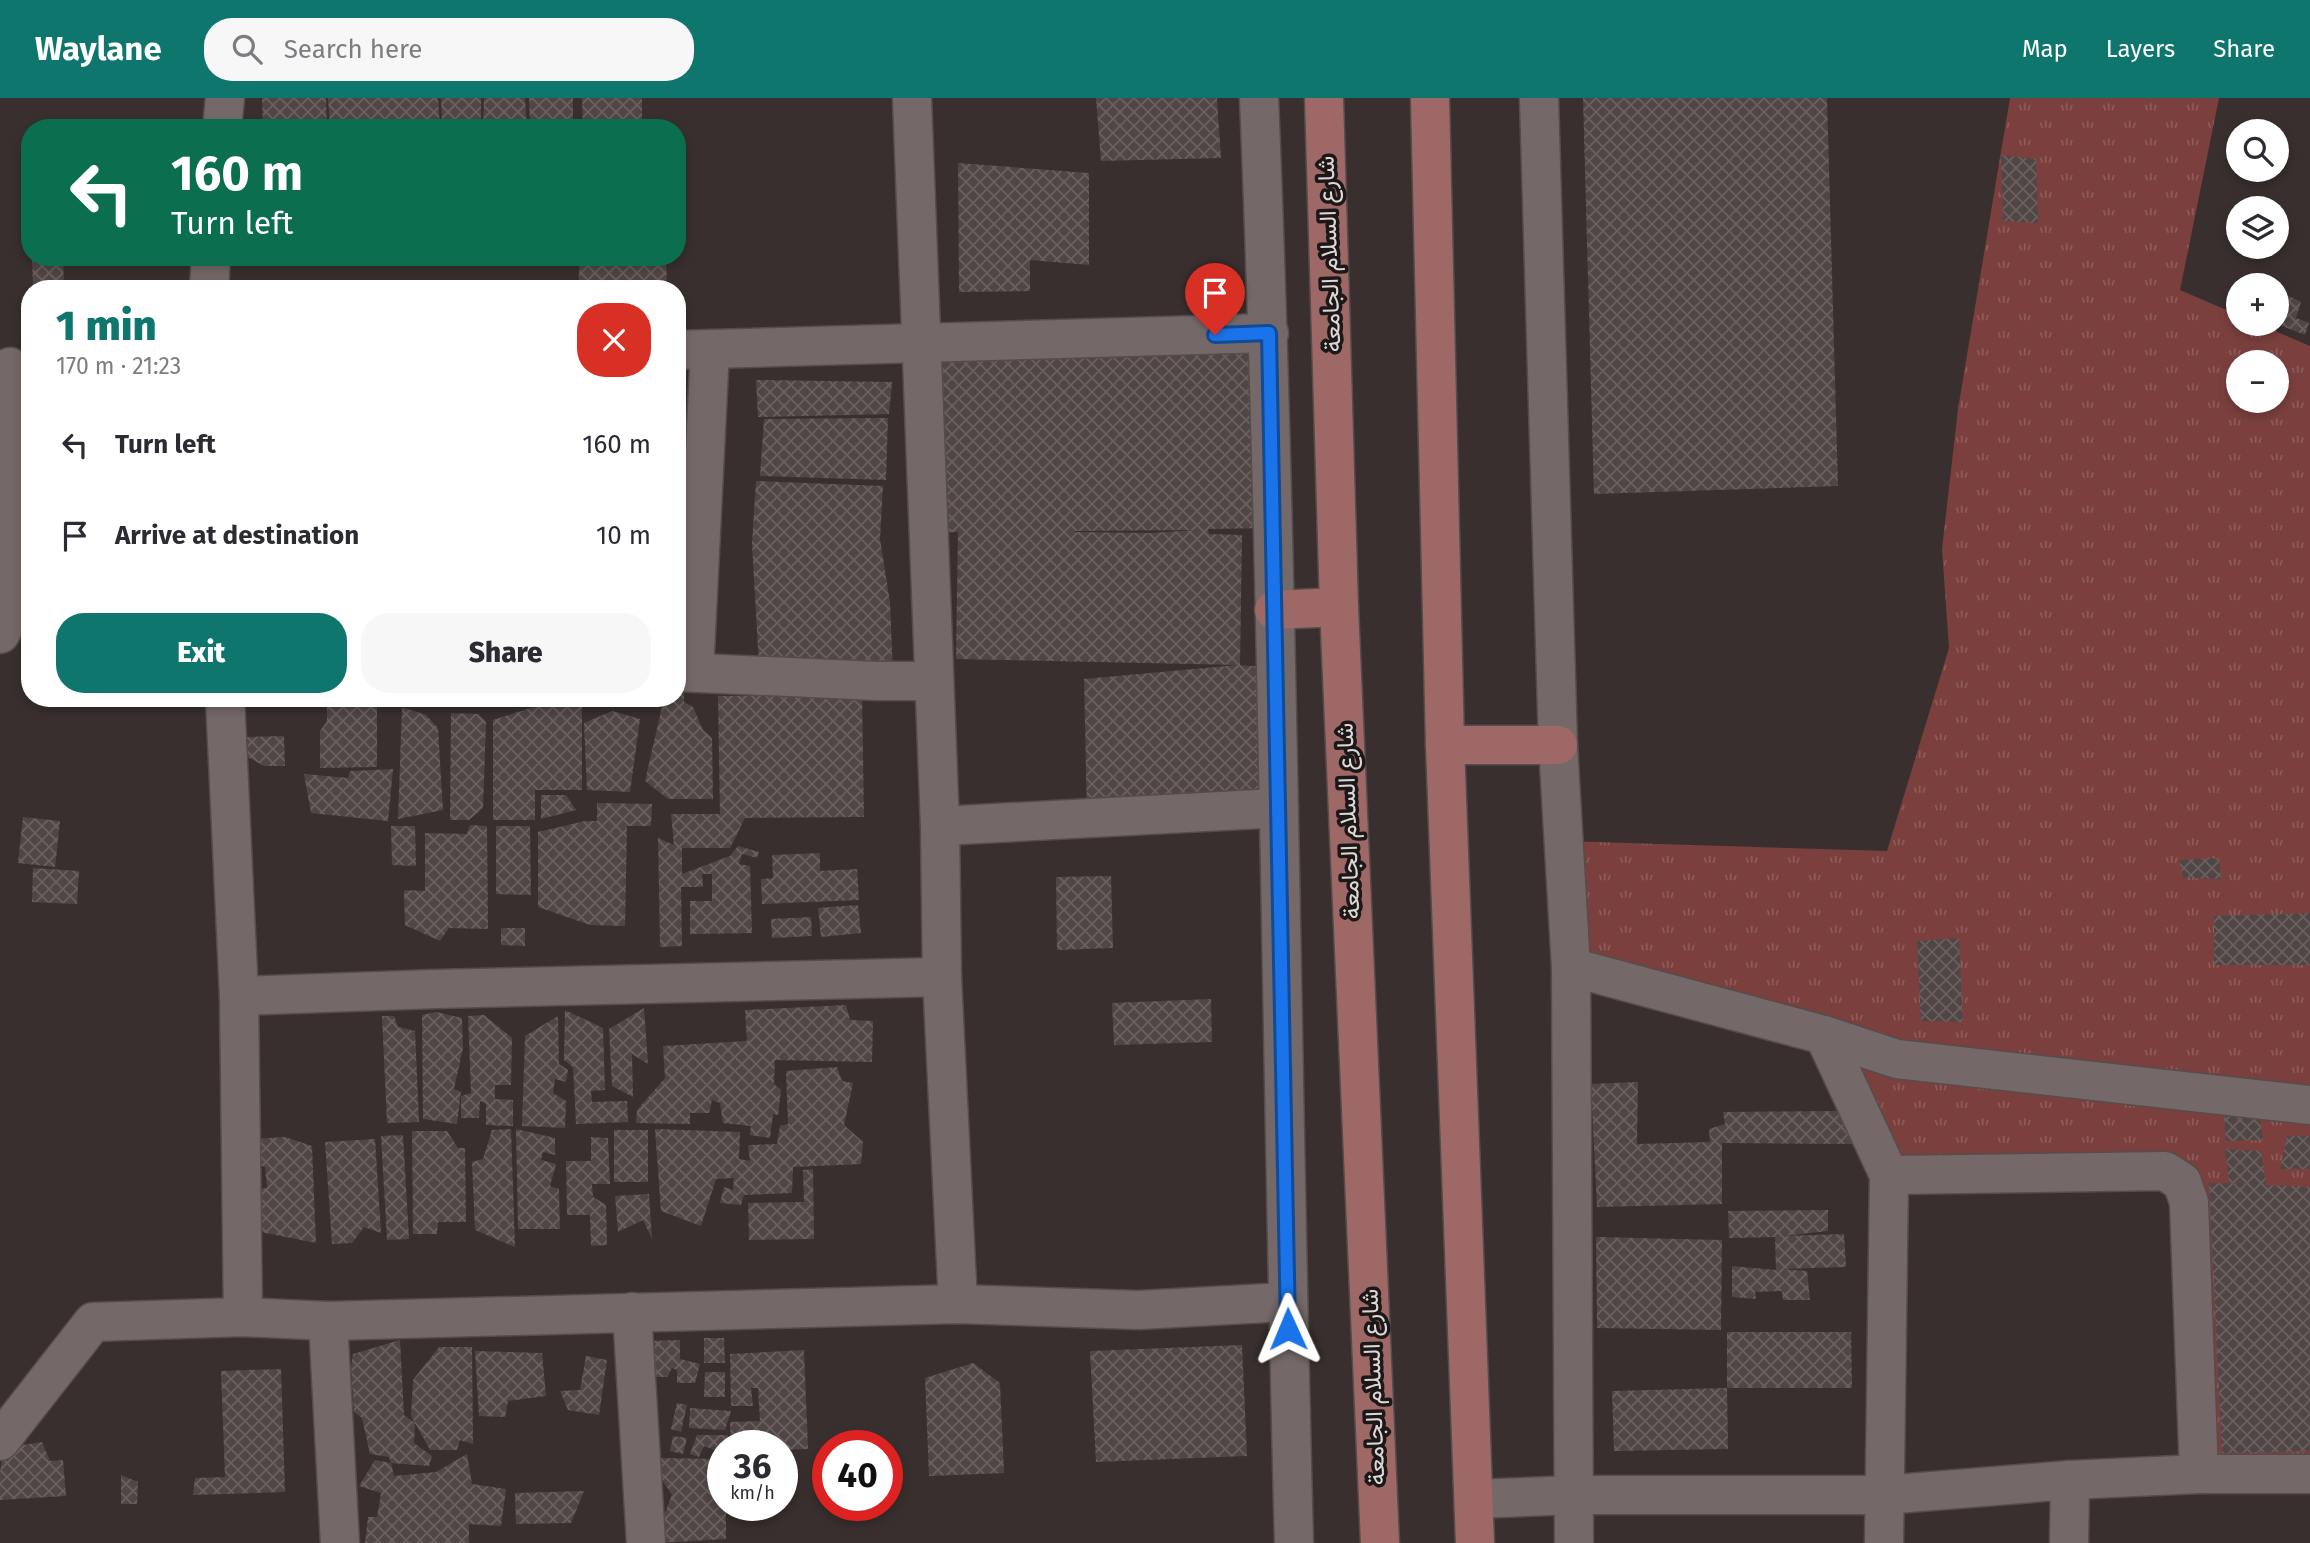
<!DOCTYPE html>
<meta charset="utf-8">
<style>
body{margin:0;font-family:"Fira Sans",Vazirmatn,sans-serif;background:#f7f7f7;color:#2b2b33;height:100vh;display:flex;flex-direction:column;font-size:26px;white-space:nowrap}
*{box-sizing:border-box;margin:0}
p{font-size:23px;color:#7c7c81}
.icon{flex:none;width:38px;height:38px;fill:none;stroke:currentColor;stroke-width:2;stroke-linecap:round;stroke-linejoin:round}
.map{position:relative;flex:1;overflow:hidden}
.side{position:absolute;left:21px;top:182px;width:665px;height:427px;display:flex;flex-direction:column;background:#fff;border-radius:28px;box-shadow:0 4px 10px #0003}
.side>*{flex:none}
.hud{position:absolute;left:21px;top:21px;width:665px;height:147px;border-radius:28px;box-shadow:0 4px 10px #0003;background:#0b6e4f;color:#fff;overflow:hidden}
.fabs{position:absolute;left:2226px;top:21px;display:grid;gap:14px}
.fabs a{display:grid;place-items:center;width:63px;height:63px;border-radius:50%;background:#fff;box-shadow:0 4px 10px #0003;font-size:35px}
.speed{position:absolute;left:707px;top:1332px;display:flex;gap:14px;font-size:35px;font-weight:700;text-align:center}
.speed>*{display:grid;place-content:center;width:91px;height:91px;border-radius:50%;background:#fff;box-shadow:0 4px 10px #0003;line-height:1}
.speed small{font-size:18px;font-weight:400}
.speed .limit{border:10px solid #d22;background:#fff;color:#111}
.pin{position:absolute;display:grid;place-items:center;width:60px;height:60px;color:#fff;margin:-72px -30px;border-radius:50% 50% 50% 0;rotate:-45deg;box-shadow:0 0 7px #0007}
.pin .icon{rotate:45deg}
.me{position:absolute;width:77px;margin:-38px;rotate:359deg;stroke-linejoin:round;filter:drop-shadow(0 0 5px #0008)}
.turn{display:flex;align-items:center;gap:24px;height:147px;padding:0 35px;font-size:32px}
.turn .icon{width:91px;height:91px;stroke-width:2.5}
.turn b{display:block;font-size:49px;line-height:60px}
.round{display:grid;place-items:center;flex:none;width:74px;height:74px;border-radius:28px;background:#f7f7f7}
.summary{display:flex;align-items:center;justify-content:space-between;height:119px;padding:0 35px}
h1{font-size:42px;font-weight:800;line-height:52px;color:#0f766e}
.primary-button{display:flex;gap:14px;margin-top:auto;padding:14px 35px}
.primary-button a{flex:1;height:80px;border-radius:28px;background:#0f766e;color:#fff;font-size:28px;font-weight:800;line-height:80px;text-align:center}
.primary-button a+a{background:#f7f7f7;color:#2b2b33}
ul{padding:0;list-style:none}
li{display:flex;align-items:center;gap:21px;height:91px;padding:0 35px}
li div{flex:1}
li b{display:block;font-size:26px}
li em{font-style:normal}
header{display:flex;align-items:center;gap:42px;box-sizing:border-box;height:98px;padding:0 35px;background:#0f766e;color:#fff}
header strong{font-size:33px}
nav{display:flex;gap:38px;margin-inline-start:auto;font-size:24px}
.search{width:490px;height:63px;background:#f7f7f7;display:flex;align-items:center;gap:18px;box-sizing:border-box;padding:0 24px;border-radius:28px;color:#7c7c81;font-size:26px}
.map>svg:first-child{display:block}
</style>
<header>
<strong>Waylane</strong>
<div class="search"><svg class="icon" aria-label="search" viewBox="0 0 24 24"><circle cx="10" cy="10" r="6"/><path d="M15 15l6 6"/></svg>Search here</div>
<nav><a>Map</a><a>Layers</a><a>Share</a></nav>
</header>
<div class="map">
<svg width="2310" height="1445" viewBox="0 0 2310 1445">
<defs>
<pattern id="grass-tufts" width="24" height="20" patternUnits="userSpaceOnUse" patternTransform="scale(1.75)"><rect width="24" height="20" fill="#7b403e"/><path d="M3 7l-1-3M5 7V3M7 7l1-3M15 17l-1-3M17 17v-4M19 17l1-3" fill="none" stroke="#8d5b59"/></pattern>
<pattern id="building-cross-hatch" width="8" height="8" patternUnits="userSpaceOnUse" patternTransform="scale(1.75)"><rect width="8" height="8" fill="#504645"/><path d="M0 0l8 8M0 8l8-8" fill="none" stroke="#69605f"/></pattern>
</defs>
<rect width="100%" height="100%" fill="#382f2e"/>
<path fill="url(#grass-tufts)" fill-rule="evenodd" d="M 2010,0 L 2219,0 L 2180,192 L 2238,217 L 2238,226 L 2259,226 L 2310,248 L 2310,1376 L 2199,1376 L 2182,1084 L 1889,1077 L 1823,937 L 1571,869 L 1563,743 L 1887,753 L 1949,550 L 1942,451 L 1958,311 ZM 2238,264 L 2277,264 L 2277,303 L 2238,303 Z"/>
<g fill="url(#building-cross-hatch)" fill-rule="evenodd">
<polygon points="262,0 326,0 327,30 263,30"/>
<polygon points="328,0 438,0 440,30 330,30"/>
<polygon points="441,0 481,0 481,30 442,30"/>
<polygon points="484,0 525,0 527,30 483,30"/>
<polygon points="529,0 573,0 573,30 530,30"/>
<polygon points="582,0 642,0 642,30 583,30"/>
<polygon points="1096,0 1217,0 1221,60 1101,63"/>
<polygon points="1583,0 1827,0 1838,388 1594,396"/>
<polygon points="2001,57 2036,61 2038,125 2003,123"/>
<polygon points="958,65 1089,75 1089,167 1030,162 1030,193 959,194"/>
<polygon points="32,159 63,159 64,191 33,191"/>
<polygon points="580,159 666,159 667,191 578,191"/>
<polygon points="2277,192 2301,204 2296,220 2309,225 2305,237 2277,226"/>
<path d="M 1269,235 L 1272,430 L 1208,431 L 1209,436 L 1242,437 L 1240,567 L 1275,570 L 1279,710 L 1087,719 L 1084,581 L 1238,567 L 956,561 L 958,434 L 927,435 L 921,245 ZM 1197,432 L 1151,435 L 1075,434 L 1075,433 Z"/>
<polygon points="756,282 892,284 889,316 758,319"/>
<polygon points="888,320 886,382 760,378 764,321"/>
<polygon points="756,383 883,388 880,441 890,504 893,575 759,569 752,446"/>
<polygon points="677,595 684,595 684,604 693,609 703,632 712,640 713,701 668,701 645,683 664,600 677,600"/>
<polygon points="862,597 864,719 745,720 730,750 682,750 682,776 730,758 738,748 759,754 757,760 742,756 739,766 750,768 752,835 690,836 690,803 712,803 712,776 702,776 703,789 681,789 682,848 660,849 658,740 674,747 671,716 720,716 718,598"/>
<polygon points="327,607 377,607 377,669 320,670 320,633 327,623"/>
<polygon points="402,609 426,617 438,630 443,712 398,721"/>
<polygon points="534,609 582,609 582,692 535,692 535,722 493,722 493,622"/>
<polygon points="612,613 640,621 630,694 587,692 584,625"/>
<polygon points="451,615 478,616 486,624 483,710 469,722 450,722"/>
<polygon points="284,638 285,668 264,668 248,659 247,639"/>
<polygon points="393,671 388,723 311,715 304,676 348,680 350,673"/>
<polygon points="541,697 566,697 576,712 541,721"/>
<polygon points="597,705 652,706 651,728 627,728 625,828 590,827 538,809 538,734 585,723 597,723"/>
<polygon points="23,719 60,723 55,769 18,765"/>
<polygon points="470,727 487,728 488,831 449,830 440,843 405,827 404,792 425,793 425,735 467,736"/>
<polygon points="391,728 415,728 416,768 392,767"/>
<polygon points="496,728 530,728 531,797 496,796"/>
<polygon points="820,755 820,773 857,771 859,802 762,806 761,781 773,780 772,757"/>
<polygon points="2219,760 2221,781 2183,780 2179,762"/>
<polygon points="33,770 79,773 77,806 32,804"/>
<polygon points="1111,778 1113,850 1057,852 1056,779"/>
<polygon points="858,807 861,835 821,839 818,810"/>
<polygon points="2310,815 2310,867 2214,867 2214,818"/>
<polygon points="811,819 812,838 772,840 771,821"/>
<polygon points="501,830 525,830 525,848 501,847"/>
<polygon points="1959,840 1963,924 1921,923 1917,843"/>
<polygon points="1211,901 1212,944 1114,947 1112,905"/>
<polygon points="846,907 850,922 873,923 872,964 775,962 774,986 781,992 778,1017 773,1016 770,1040 750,1037 751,1028 723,1025 720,1005 712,1002 709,1015 690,1015 690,1026 636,1025 637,1012 665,980 663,948 747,943 745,912"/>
<polygon points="644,910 648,966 632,956 633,999 612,988 609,931"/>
<polygon points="565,912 603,930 605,992 591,993 592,1004 627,1003 628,1024 576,1026 573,969 564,962"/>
<polygon points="436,914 462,920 463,950 454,991 461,994 457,1026 423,1021 422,917"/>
<polygon points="484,917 512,940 511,987 495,987 495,1001 513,1002 513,1028 486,1027 486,1006 480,1003 479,1020 461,1020 461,998 471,995 468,918"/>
<polygon points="382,918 394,918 398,929 415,933 419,1024 387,1025"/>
<polygon points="558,918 559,966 568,972 566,984 555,981 553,995 566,1003 565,1030 522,1028 525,938"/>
<polygon points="837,969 842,983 853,985 844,1027 863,1044 861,1066 793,1069 792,1095 744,1097 741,1107 720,1105 724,1089 733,1092 734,1080 716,1081 701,1128 661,1113 655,1031 740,1034 739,1061 750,1063 748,1047 777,1046 780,1028 788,1026 786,973"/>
<polygon points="1638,984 1637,1046 1710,1044 1709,1031 1725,1026 1723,1014 1857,1013 1857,1046 1722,1045 1722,1106 1597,1109 1591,986"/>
<polygon points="2223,1007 2258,1009 2263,1042 2226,1043"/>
<polygon points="511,1031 515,1149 475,1132 472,1064 483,1061 492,1032"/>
<polygon points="516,1031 555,1040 555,1057 543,1054 541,1062 556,1066 550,1088 559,1091 560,1131 518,1131"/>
<rect x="614" y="1032" width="34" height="52"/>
<polygon points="412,1033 447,1033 458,1050 465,1050 466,1124 438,1124 437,1136 413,1136"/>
<polygon points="403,1037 409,1141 387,1142 381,1038"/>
<polygon points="2287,1038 2310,1038 2310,1071 2280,1071"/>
<polygon points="285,1039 312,1048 316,1145 261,1134 258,1091 267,1090 265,1069 256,1066 254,1041"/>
<polygon points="591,1039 608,1040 610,1086 592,1086 593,1099 606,1107 607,1147 591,1148 590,1117 567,1117 566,1063 591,1063"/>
<polygon points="375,1041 381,1135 364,1129 352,1145 332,1146 325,1044"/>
<polygon points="2225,1051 2261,1053 2266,1087 2310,1089 2310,1353 2222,1355 2209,1085 2261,1086 2229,1085"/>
<polygon points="813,1071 814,1141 749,1142 748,1105 804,1104 803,1072"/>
<polygon points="649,1096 652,1141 643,1122 618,1134 615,1098"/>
<polygon points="1828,1112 1828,1133 1782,1138 1844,1136 1846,1169 1781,1171 1807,1173 1810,1202 1783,1202 1782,1193 1755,1194 1756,1201 1732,1199 1732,1168 1776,1172 1775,1139 1729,1140 1728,1113"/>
<polygon points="1596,1139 1722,1142 1721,1232 1597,1230"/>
<polygon points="1727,1234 1851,1234 1852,1290 1727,1290"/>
<polygon points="704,1240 724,1240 725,1265 704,1265"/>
<polygon points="400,1242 404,1317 415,1325 411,1318 413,1282 439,1249 472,1249 473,1346 460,1342 457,1352 430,1352 415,1325 414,1345 432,1358 429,1368 391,1365 389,1359 370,1356 362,1320 354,1314 351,1269 353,1256"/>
<polygon points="680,1242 680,1261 700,1266 695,1285 677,1285 677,1272 672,1270 667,1279 648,1279 648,1243"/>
<polygon points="1242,1247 1247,1358 1096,1364 1090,1253"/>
<polygon points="804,1252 808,1351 782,1352 782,1348 731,1348 730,1324 760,1323 758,1290 751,1290 753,1308 731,1308 730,1256"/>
<polygon points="475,1253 542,1255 546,1298 508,1303 505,1319 479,1318"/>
<polygon points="586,1258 607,1262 599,1317 568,1312 560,1293 580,1292"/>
<polygon points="973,1265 1000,1285 1004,1375 929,1378 925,1280"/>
<polygon points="281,1271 285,1394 193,1397 195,1380 225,1379 221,1273"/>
<polygon points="705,1274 725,1274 725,1299 704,1299"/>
<polygon points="1727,1290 1728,1351 1614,1353 1612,1293"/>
<polygon points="677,1305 687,1307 681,1334 671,1331"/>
<polygon points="690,1310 731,1313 725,1332 689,1330"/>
<polygon points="697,1337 728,1337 728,1348 723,1348 723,1355 704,1348 699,1359 690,1356"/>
<polygon points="673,1338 687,1340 683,1356 670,1353"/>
<polygon points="42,1344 50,1363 63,1362 66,1398 0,1402 0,1374 4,1350"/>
<polygon points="467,1356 472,1386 506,1391 501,1428 469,1426 469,1445 365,1445 368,1419 377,1419 381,1395 359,1388 375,1362 391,1365 394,1378 436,1374"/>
<polygon points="659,1360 723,1361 723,1407 726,1407 726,1441 657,1445 650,1415 665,1415 672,1397 658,1376"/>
<polygon points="121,1377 138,1384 137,1406 121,1406"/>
<polygon points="584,1393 571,1425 516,1426 515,1395"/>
</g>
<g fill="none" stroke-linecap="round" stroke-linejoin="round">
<defs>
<g id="minor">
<polyline points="912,0 940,728 942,879 958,1206"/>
<path d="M 1259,0 C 1279,481 1281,963 1294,1445"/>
<polyline points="1539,0 1558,647 1571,869 1574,1445"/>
<polyline points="222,30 225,0"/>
<polyline points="209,191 211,159"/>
<polyline points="677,252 1269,235"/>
<polyline points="0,536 16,508 10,269"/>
<polyline points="677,574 877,583 934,583"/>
<polyline points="694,574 710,251"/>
<polyline points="225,600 239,898 243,1219"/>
<polyline points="940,728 1279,710"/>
<polyline points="1571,869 1824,937 1897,961 2310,1007"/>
<polyline points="239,898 435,891 942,879"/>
<polyline points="1824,937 1889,1077 1884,1445"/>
<polyline points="1889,1077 2165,1073 2182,1084 2189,1104 2199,1376"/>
<polyline points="632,1214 646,1445"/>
<polyline points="328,1223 340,1445"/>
<polyline points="0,1343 93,1224 243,1219 328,1223 958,1206 1139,1212 1287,1204"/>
<polyline points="1474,1401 1574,1397 1883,1397 2070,1382 2199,1376 2310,1376"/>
<polyline points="2069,1445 2070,1382"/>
</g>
<g id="major">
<polyline points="1324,0 1339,509 1380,1445"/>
<polyline points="1430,0 1445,647 1475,1445"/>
<polyline points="1274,512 1339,509"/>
<polyline points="1445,647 1558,647"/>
</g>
</defs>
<use href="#minor" stroke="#544d4c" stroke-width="41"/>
<use href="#major" stroke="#544d4c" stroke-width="41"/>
<use href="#minor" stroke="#746968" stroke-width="38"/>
<use href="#major" stroke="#9e6866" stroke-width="38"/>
</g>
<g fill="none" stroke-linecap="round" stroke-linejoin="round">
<defs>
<polyline id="route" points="1215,237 1269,235 1288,1231"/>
</defs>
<use href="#route" stroke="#114b97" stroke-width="18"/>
<use href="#route" stroke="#1a73e8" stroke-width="12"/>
</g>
<g text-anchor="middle" stroke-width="7" stroke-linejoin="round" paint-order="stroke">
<g font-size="24" fill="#ddd7d6" stroke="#1c1818">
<text transform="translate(1329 156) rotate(-92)" y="8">شارع السلام الجامعة</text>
<text transform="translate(1348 723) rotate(-92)" y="8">شارع السلام الجامعة</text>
<text transform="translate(1373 1289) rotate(-92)" y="8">شارع السلام الجامعة</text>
</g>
</g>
</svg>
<div class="fabs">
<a><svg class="icon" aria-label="search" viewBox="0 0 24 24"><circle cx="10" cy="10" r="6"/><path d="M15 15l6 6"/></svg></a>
<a><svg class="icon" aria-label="layers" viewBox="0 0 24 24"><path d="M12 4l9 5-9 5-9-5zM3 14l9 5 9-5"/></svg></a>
<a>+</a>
<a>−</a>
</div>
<div class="speed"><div>36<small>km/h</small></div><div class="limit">40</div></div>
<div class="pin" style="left:1215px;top:237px;background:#d93025"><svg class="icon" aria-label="arrive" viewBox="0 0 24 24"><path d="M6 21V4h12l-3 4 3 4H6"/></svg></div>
<svg class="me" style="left:1288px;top:1231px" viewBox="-20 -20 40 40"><path d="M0-17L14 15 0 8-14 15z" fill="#1a73e8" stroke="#fff" stroke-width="4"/></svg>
<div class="hud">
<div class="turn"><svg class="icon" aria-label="left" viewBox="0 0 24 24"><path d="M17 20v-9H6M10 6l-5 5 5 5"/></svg><div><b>160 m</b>Turn left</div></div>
</div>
<section class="side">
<div class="summary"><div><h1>1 min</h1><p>170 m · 21:23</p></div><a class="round" style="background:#d93025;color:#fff"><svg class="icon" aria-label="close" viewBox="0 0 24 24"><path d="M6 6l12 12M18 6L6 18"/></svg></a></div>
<ul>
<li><svg class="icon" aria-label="left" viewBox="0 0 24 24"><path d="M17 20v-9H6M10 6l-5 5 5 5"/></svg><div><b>Turn left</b></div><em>160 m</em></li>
<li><svg class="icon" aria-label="arrive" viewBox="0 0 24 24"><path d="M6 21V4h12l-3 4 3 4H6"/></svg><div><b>Arrive at destination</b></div><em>10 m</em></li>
</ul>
<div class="primary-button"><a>Exit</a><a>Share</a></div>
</section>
</div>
